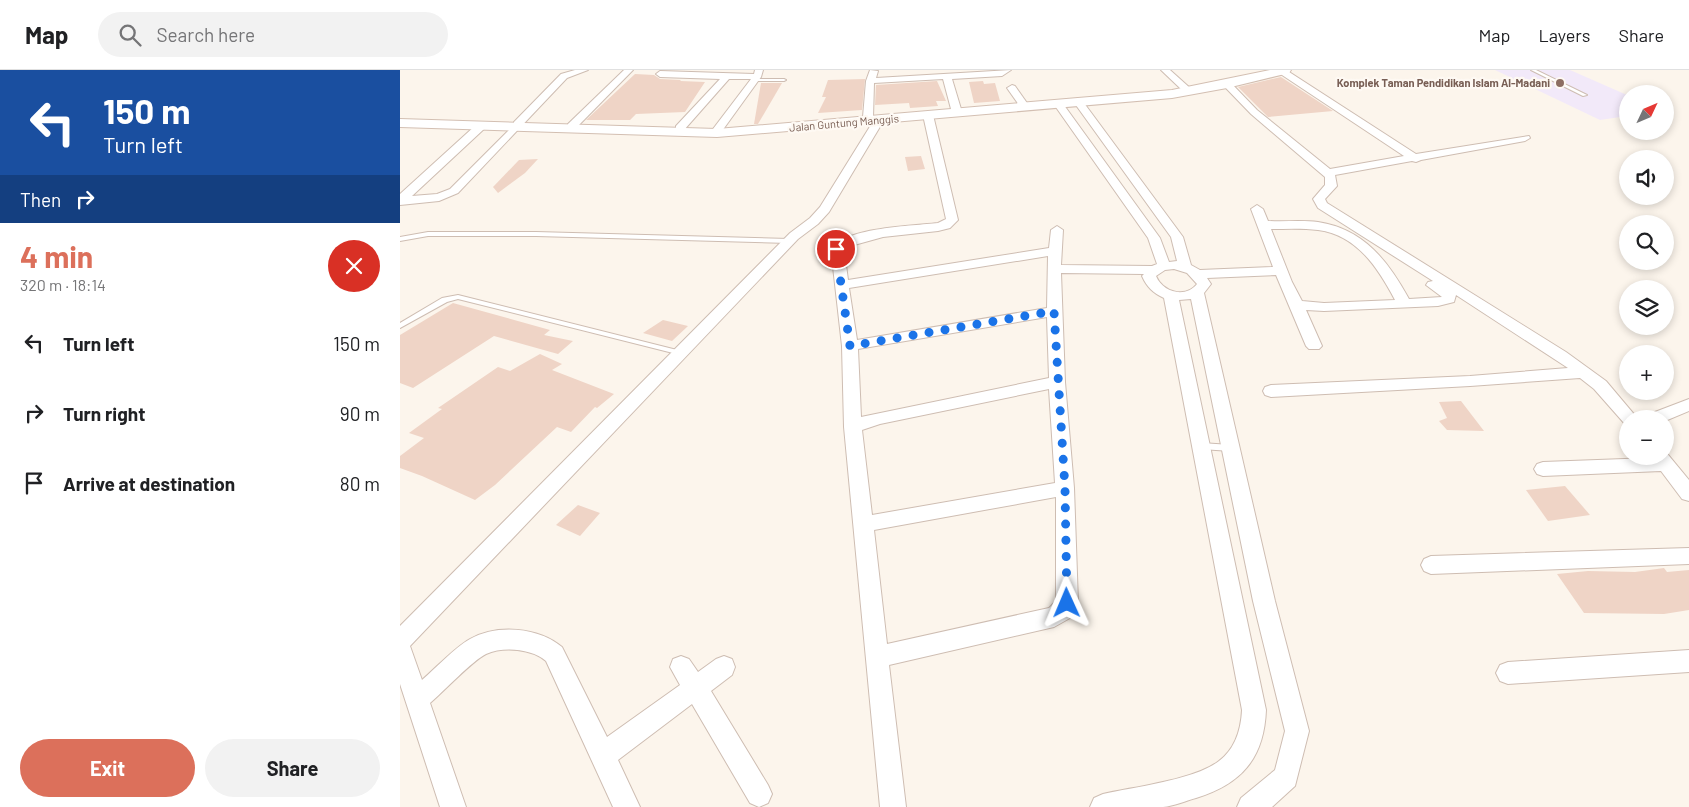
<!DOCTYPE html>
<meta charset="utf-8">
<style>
body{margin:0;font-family:Barlow,sans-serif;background:#f2f2f2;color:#202124;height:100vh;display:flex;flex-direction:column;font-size:19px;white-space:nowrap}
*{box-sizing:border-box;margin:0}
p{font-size:16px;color:#757577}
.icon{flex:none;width:28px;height:28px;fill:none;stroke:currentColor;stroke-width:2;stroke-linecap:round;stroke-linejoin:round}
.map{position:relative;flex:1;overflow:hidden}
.panel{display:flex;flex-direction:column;background:#fff;width:400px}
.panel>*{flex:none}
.banner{background:#1a4fa0;color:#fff;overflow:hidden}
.needle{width:32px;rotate:46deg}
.fabs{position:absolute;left:1219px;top:15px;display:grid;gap:10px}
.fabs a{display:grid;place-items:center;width:55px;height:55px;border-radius:50%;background:#fff;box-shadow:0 2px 8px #0003;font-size:25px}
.pin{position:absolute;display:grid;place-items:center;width:42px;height:42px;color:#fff;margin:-21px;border:2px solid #fff;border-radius:50%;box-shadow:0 1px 5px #0007}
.me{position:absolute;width:55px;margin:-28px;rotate:359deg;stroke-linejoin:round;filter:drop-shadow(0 0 4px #0008)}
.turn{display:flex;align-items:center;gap:18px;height:105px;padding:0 20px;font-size:22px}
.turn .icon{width:65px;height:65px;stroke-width:2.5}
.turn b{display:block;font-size:35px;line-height:42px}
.then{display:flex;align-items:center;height:48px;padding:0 20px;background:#0003;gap:10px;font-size:19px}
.round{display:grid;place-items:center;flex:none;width:52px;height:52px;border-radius:26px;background:#f2f2f2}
.headline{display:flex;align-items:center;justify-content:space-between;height:85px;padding:0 20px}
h1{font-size:30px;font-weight:700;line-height:38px;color:#dc705b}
.button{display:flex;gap:10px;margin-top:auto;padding:10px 20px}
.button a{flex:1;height:58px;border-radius:30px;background:#dc705b;color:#fff;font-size:20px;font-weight:700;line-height:58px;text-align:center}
.button a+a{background:#f2f2f2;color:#202124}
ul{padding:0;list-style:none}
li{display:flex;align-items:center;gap:15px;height:70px;padding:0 20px}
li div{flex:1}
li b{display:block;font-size:19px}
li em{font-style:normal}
header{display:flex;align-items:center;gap:30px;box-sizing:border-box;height:70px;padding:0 25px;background:#fff;border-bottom:1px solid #e0e0e0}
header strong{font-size:24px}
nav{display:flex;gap:28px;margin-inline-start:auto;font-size:18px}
.search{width:350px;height:45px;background:#f2f2f2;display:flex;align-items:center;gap:12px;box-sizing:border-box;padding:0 18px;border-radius:28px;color:#757577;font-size:19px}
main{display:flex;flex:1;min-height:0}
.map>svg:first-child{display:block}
</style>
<header>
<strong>Map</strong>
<div class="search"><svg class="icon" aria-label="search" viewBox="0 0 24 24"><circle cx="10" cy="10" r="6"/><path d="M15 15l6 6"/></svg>Search here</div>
<nav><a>Map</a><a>Layers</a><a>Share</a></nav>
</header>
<main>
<section class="panel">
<div class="banner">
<div class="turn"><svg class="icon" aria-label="left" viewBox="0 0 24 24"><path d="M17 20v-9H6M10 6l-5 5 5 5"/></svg><div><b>150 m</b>Turn left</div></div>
<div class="then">Then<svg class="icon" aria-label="right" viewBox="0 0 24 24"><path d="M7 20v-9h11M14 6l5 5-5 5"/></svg></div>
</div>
<div class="headline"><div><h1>4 min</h1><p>320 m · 18:14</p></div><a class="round" style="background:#d93025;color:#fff"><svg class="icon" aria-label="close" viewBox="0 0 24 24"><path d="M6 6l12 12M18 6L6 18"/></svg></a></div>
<ul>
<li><svg class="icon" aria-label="left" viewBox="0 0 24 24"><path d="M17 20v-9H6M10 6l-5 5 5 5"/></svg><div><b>Turn left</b></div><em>150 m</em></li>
<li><svg class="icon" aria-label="right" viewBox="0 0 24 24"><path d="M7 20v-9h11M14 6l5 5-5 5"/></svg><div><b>Turn right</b></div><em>90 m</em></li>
<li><svg class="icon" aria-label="arrive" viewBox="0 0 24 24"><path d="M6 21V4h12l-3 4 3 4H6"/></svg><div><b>Arrive at destination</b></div><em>80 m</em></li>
</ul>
<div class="button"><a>Exit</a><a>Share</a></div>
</section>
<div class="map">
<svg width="1289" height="737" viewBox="0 0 1289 737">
<rect width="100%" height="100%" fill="#fcf5ec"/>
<polygon fill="#f2e9f9" points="1095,0 1170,0 1227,25 1227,46 1200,50"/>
<g fill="#efd4c6">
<polygon points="235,4 254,5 260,9 281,10 280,11 305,12 285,42 236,44 230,50 186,50"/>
<polygon points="881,7 933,41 868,47 838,17"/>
<polygon points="465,9 462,40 418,43 426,27 422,27 428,10"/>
<polygon points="537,11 546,31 536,31 538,36 510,38 509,33 475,35 476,15"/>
<polygon points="583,11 584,14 595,13 600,31 574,33 569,12"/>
<polygon points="361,13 382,13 358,54 354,54"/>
<polygon points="521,86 525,99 508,101 505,87"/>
<polygon points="138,89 125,103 98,123 93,117 119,90"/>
<polygon points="53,233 150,260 144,265 173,271 158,284 94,266 13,318 0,313 0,265"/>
<polygon points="263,250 288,256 272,271 243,263"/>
<polygon points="140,284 162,294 152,300 214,324 197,338 195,337 171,362 157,357 95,415 75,430 22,406 0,398 0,386 24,368 9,363 42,339 38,338 98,297 110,301"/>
<polygon points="1061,331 1084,361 1047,360 1039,351 1047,348 1039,332"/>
<polygon points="1165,416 1190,445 1148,451 1126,420"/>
<polygon points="178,435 200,443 180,466 156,455"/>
<polygon points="1264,498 1267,502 1289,500 1289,540 1264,544 1184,543 1157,504 1188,501 1235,502"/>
</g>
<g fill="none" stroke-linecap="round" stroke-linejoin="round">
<defs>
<g id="lane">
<polygon points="1131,0 1136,0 1187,25 1183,26"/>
<polygon points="352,9 384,9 386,10 384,11 354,11"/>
<polygon points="28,162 136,162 389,169 392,171 389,173 136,166 28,166 0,171 0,167"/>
<polygon points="58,225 281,281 285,283 281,285 58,229 47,232 0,258 0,253 42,228"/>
<polygon points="801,373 831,375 835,378 831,381 801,379 797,376"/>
</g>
<g id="street">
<polygon points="175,0 188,0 167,8 58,123 39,131 0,135 0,124 76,55 84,55 84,59 12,126 37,124 50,119 114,55 114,52 161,4"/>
<polygon points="224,0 233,0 176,58 168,58 168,54"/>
<polygon points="355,0 363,0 361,7 322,61 318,62 313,59 351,9 329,9 284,60 276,60 276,56 320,9 260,7 256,4 260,1 354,4"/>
<polygon points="470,0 478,1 476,8 611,0 602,6 552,9 561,39 556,42 551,39 543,9 474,13 473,47 468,50 463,47 466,11"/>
<polygon points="761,0 770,0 790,18 785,21 782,20"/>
<path d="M 878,0 L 886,0 L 1016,84 L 1129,66 L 1130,68 L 1125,71 L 1021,90 L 1016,92 L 1012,91 L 935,105 L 937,116 L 925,129 L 927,133 L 1166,282 L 1206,311 L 1238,349 L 1228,349 L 1228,354 L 1224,353 L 1194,319 L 1180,308 L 1070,316 L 871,327 L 865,325 L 863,321 L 865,317 L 871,315 L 1070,306 L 1168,298 L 1056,225 L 1054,232 L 1038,236 L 924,241 L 906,240 L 922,276 L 919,279 L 909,279 L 906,276 L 876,205 L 807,208 L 811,214 L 804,223 L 875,531 L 909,661 L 895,716 L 872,737 L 837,737 L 841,728 L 875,700 L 885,661 L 853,531 L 791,229 L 779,230 L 866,640 C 864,689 841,714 796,728 C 785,731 774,736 763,737 C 739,737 714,737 690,737 L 694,728 L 703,724 C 733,717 795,710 819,691 C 835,679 841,660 842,640 L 764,228 C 753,223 747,217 742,206 L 744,204 L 661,203 L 665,312 L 674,418 L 678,533 L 670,548 L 654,557 L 489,595 L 506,737 L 480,737 L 444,357 L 442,276 L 431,179 C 447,157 512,156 538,153 L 546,149 L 523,45 L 528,42 L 533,45 L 558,150 L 550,158 L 538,161 L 483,167 L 447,177 L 444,180 L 448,210 L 649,178 L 651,160 L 657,156 L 663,160 L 661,195 L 752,196 L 757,194 L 748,168 L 653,33 L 658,30 L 661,31 L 760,168 L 769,192 L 777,191 L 771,167 L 673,31 L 678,28 L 681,29 L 783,167 L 791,195 L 800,200 L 873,197 L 851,139 L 857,135 L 863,139 L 868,151 C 885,152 902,150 918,152 C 964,159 988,191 1009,229 L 1042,227 L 1026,215 L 1028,212 L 1033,211 L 918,138 L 913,129 L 925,115 L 925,107 L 851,44 L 822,14 L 824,12 L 830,12 L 857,40 L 930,99 L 1004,86 L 879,3 ZM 871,159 C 886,159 902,158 918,160 C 957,165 978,198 995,230 L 924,233 L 902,231 L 892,212 ZM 648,186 L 647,238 L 457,270 L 449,218 ZM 774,199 L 787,203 L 797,214 C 786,228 763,223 756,206 L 765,200 ZM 647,247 L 649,308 L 461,347 L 458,279 ZM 649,319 L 655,413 L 472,445 L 462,360 L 480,354 ZM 656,427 L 656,531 L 649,538 L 487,574 L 474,460 Z"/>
<polygon points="612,15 615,16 627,33 625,35 622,36 619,35 607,18"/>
<path d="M 479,47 L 484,50 L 429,142 L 418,154 L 398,169 L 10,576 L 22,610 C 36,598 54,578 70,569 C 97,554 138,557 162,577 L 207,667 L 280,615 L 270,597 L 273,589 L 281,586 L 289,589 L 298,602 L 316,589 L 324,586 L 332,589 L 335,597 L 332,605 L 311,621 L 368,715 L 372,724 L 368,733 L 359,737 L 350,733 L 292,634 L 218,690 L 240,737 L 213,737 L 146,591 C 132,579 104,576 86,584 C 73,590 43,622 30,633 L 66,737 L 40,737 L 0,614 L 0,556 L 390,163 L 410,148 L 420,137 L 474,50 Z"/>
<polygon points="1289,329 1289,341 1265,351 1265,349 1245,349 1247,345"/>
<polygon points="1265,381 1289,410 1289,431 1282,429 1261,401 1143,406 1137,404 1134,399 1137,394 1143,392 1252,388 1251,386 1265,386"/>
<polygon points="1289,478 1289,494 1031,504 1024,501 1021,495 1024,489 1031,486"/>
<polygon points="1289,580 1289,602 1108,614 1100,611 1096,603 1100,595 1108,592"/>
</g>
<polygon id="secondary" points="870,0 891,0 889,3 827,18 772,28 317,67 0,57 0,49 317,59 772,20"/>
</defs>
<use href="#lane" stroke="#cebdb2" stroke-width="2"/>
<use href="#street" stroke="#cebdb2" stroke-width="2"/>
<use href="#secondary" stroke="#d3bfb2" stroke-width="2"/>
<use href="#lane" fill="#fff" fill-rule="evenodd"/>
<use href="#street" fill="#fff" fill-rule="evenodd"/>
<use href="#secondary" fill="#fff" fill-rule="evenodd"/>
</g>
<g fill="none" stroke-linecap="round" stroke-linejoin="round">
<polyline stroke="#1a73e8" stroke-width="9" stroke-dasharray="0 16.2" points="436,179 450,276 654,241 665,418 667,533"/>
</g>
<circle fill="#8d6e63" stroke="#fef9f3" stroke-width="2" cx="1160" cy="13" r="5"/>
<g text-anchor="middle" stroke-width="4.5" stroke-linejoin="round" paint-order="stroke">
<g font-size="11" font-weight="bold" fill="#785e54" stroke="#fef9f3" text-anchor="end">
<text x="1150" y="17">Komplek Taman Pendidikan Islam Al-Madani</text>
</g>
<g font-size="11" fill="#765b50" stroke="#fef9f3">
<text transform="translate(444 53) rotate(-5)" y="4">Jalan Guntung Manggis</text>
</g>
</g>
</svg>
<div class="fabs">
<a><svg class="needle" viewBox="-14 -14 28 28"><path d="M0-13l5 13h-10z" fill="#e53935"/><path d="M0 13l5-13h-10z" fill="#757577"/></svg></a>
<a><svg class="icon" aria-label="sound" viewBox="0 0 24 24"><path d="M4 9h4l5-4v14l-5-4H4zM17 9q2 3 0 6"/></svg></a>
<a><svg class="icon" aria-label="search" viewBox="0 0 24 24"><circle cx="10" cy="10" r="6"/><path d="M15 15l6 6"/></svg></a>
<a><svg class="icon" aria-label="layers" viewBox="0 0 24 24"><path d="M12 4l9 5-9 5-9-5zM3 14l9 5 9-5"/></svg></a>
<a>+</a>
<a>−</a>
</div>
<div class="pin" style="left:436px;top:179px;background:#d93025"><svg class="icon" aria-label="arrive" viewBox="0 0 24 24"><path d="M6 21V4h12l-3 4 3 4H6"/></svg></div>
<svg class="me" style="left:667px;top:533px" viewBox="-20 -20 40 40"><path d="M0-17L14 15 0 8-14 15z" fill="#1a73e8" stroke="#fff" stroke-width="4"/></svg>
</div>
</main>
